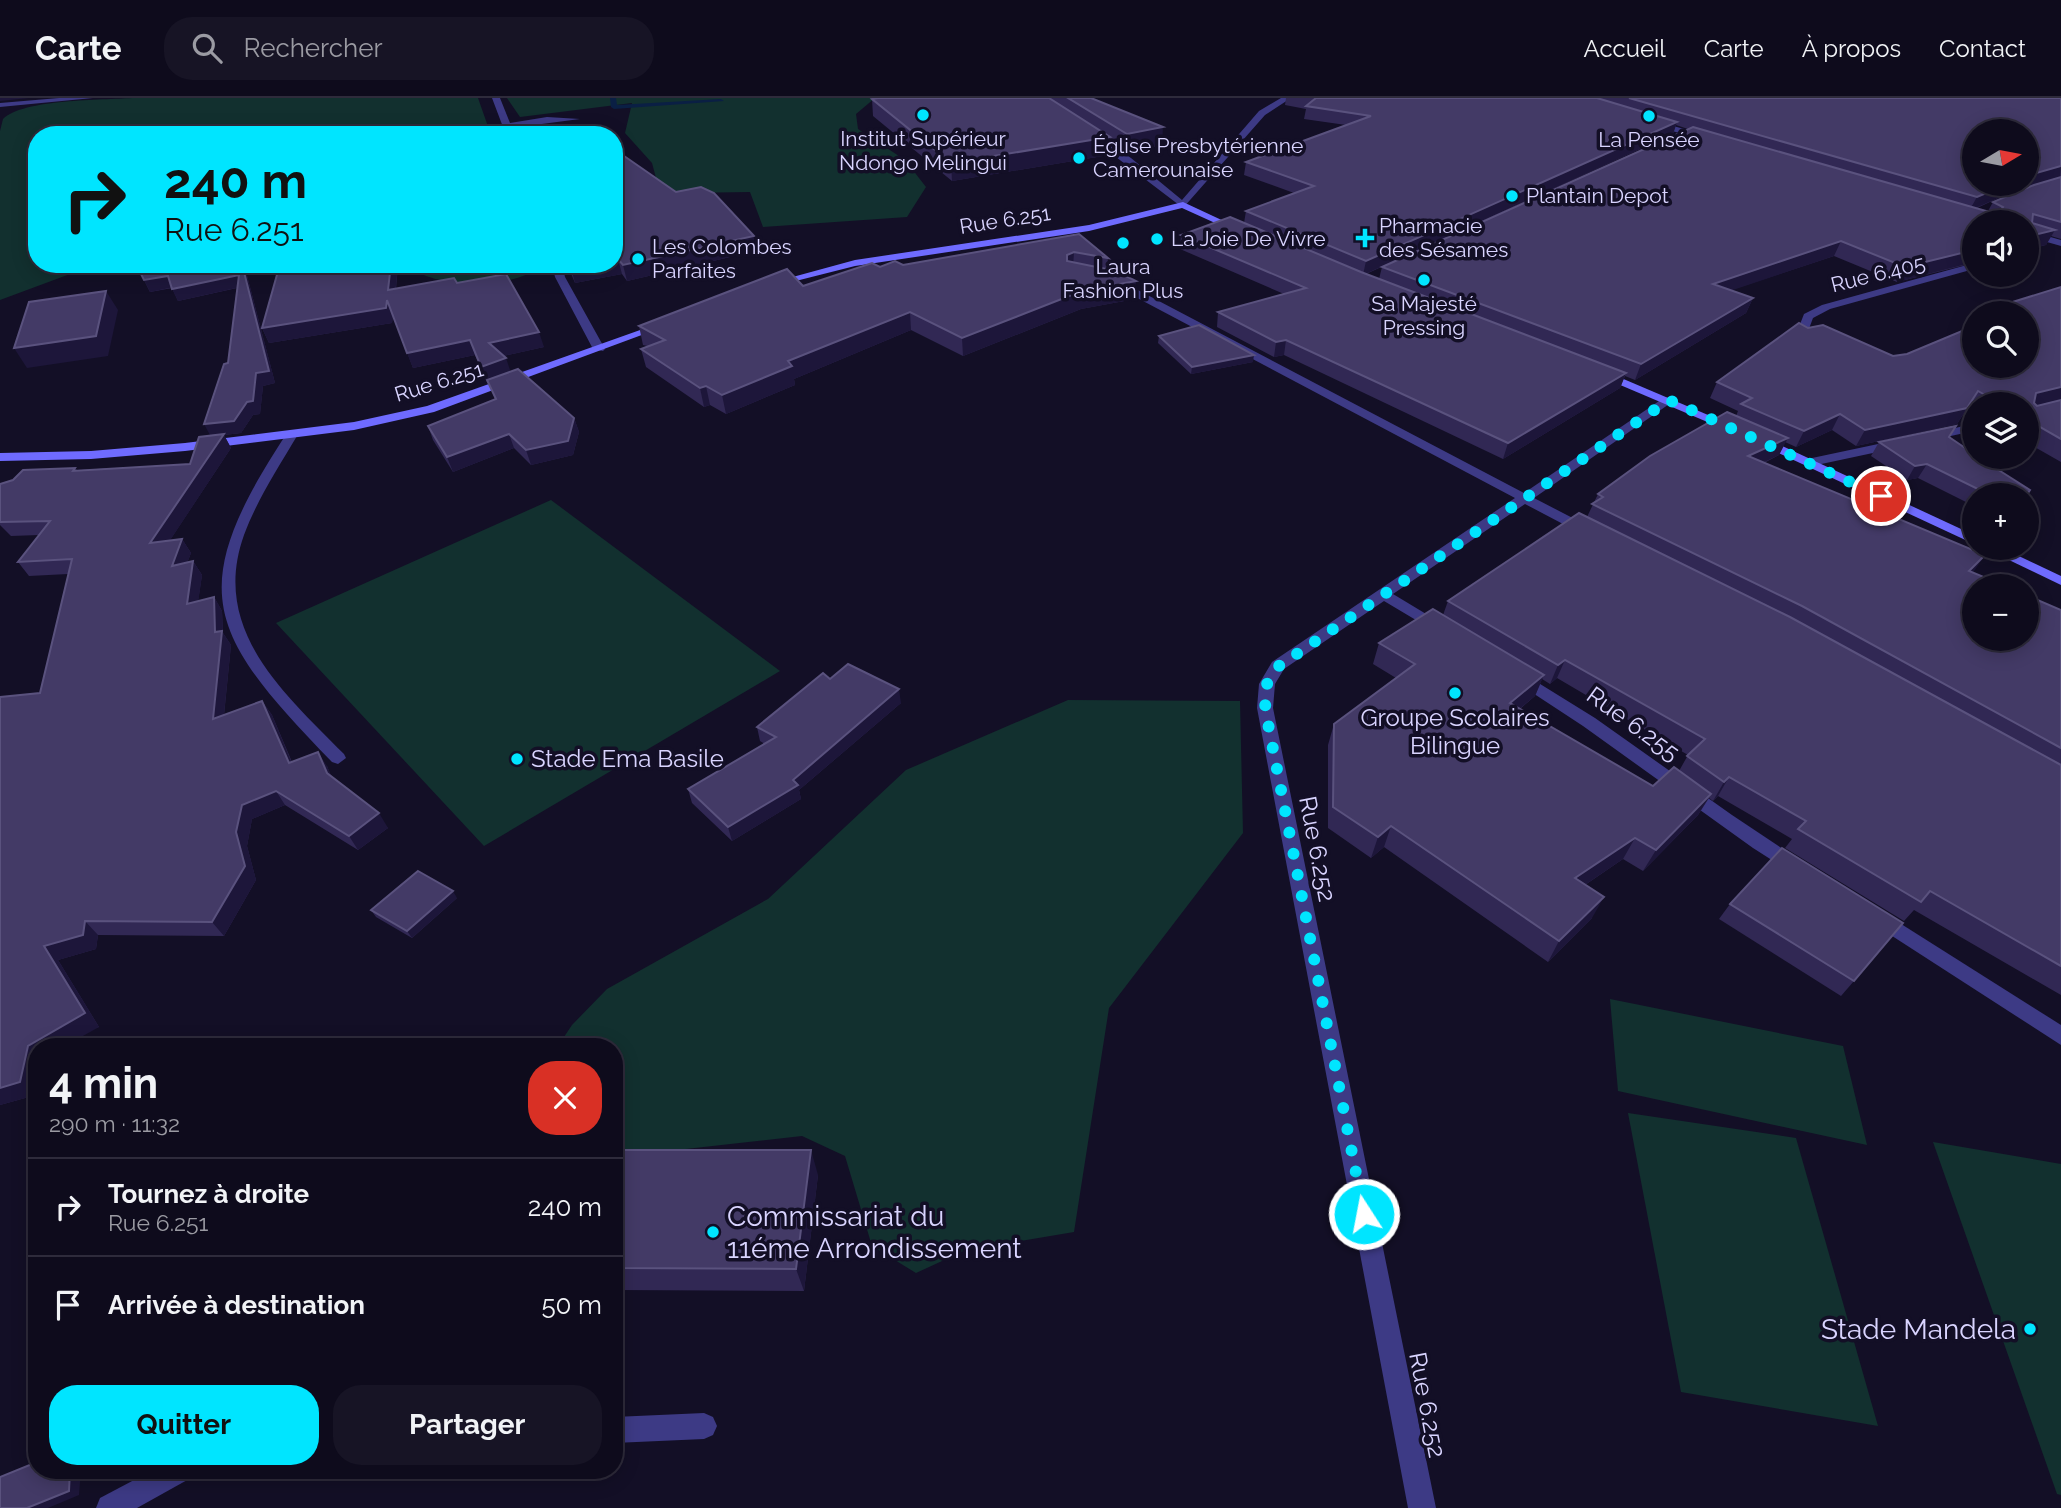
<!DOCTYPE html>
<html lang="fr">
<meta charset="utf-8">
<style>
body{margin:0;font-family:Raleway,sans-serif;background:#171425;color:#f1f3f6;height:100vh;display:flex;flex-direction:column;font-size:26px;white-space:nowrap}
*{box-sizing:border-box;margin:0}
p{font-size:23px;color:#9b9ba3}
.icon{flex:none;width:38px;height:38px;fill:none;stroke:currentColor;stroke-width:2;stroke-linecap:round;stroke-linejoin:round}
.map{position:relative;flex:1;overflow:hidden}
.sheet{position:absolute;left:28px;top:940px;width:595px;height:441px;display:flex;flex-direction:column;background:#0e0b1c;border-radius:28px;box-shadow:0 4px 18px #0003,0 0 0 2px #2e2b3b}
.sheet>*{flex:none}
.top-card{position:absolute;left:28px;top:28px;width:595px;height:147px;border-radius:28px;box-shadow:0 4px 18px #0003,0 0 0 2px #2e2b3b;background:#00e5ff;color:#111;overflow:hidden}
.needle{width:46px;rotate:80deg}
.controls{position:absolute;left:1962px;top:21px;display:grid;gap:14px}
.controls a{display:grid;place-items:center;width:77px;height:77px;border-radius:50%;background:#0e0b1c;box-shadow:0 4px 18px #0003,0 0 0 2px #2e2b3b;font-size:35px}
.pin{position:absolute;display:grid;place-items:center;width:60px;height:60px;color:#fff;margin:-30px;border:4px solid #fff;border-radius:50%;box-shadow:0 2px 7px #0007}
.me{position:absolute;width:77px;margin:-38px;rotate:349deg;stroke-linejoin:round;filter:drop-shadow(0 0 5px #0008)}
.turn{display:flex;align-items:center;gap:24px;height:147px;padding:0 21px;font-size:32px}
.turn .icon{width:91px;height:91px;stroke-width:2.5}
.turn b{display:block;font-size:49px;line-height:60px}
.round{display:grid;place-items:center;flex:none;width:74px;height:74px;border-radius:28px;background:#171425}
.overview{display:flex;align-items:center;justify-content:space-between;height:119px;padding:0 21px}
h1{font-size:42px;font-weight:700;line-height:52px}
.button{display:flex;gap:14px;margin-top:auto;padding:14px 21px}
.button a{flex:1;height:80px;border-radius:28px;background:#00e5ff;color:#111;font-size:28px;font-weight:700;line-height:80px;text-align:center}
.button a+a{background:#171425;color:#f1f3f6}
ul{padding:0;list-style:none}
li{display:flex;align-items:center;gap:21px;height:98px;padding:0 21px;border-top:2px solid #2e2b3b}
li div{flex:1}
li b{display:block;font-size:26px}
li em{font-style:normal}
header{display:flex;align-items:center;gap:42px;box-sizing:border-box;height:98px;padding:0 35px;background:#0e0b1c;border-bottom:2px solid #2e2b3b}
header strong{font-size:33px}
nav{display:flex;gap:38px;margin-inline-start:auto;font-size:24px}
.search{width:490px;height:63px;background:#171425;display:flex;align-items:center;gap:18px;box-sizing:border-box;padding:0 24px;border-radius:28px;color:#9b9ba3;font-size:26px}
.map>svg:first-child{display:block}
</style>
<header>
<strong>Carte</strong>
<div class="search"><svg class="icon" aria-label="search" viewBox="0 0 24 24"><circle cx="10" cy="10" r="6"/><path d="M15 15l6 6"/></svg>Rechercher</div>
<nav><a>Accueil</a><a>Carte</a><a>À propos</a><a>Contact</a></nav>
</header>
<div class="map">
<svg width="2061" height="1410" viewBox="0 0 2061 1410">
<rect width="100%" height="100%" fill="#130f26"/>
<g fill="#12302f">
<path d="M 132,0 L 478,0 L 491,37 L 37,37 L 37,166 L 97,166 L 0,202 L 0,33 L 3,21 C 23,1 103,2 132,0 Z"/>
<polygon points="507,0 875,0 856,16 858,31 905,62 926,89 907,119 763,129 750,94 683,95 659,91 652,65 625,35 632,5 520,19"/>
<path d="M 408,166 L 541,166 C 522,192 428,192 408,166 Z"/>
<polygon points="551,402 780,573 484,748 276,525"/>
<polygon points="1068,602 1240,603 1243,735 1109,910 1074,1134 966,1152 916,1175 872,1148 845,1058 802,1038 614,1059 614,948 558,948 572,927 607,891 768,801 906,672"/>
<polygon points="1610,901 1843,948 1867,1047 1618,993"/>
<polygon points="1628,1015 1796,1040 1878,1328 1681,1294"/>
<polygon points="1933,1044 2061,1066 2061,1397 2057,1396"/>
</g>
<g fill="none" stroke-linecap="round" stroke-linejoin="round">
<polygon fill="#0a1f44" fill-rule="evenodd" points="610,0 616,0 617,7 721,1 724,3 614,11 611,9"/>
<g fill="#3d3a85" fill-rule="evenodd">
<polygon points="704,1315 713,1319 717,1328 713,1337 704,1341 614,1345 614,1319"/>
<polygon points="153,1372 193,1372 189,1381 137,1410 96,1410 100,1400"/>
</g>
<g fill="#3d3a85" fill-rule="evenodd">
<polygon points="59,0 93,0 0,9 0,5"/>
<polygon points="492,0 500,0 510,25 547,19 580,21 511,30 514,37 506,37"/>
<polygon points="1281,0 1291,0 1265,17 1183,110 1087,37 1094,35 1131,60 1182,102 1259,13"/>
<polygon points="1652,22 1709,38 1710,40 1706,43 1649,26"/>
<polygon points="2026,132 2061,142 2061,148 2026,138"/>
<polygon points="1974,165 1974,171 1830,211 1813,220 1807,236 1797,234 1804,216 1822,207"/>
<polygon points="552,166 562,166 565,179 605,251 603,253 593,251 555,179"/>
<polygon points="1109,181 1117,181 1524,395 1665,299 1675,302 1534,400 1592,430 1592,436 1582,436 1525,406 1393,496 1446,528 1449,531 1446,534 1436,534 1384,503 1284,571 1275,586 1273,610 1436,1410 1408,1410 1257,610 1259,586 1272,564 1515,400 1109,185"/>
<polygon points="1974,325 1974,333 1932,342 1926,338"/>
<path d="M 287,335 L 297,338 C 278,370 257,402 244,437 C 210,532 284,595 344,656 L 346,660 L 338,666 L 332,664 C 207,535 183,493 287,335 Z"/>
<polygon points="1897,342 1901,343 1901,349 1812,368 1806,364 1812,360"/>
<polygon points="1519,573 1595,620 1732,717 1801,763 1804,768 1801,773 1789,773 1753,750 1583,628 1513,582 1511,578"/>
<polygon points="1879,812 2061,927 2061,947 1872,825 1869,820 1872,815"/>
</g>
<g fill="#6f6bff" fill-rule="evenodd">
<polygon points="1183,104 1243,132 1235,134 1182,110 1089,133 855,168 772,189 767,186 855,162 1089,127"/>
<polygon points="657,226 666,228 434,314 354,332 185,353 91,361 0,363 0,355 91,353 185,345 354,324 427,308"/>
<polygon points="1599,274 1607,274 1741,331 1731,334 1599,278"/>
<polygon points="1761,338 1974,437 1974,446 1757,345 1755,342"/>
<polygon points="1984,450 2002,450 2061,478 2061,487"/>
</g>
</g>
<g fill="#312854" fill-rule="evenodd">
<polygon points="878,0 1091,0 1162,47 1126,54 1110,43 1109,57 952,83 873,18 872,1"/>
<path d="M 1286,0 L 2061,0 L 2061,141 L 2051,138 L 2046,147 L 1897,184 L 1834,158 L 1731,192 L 1753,200 L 1746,215 L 1635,282 L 1625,278 L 1620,290 L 1503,361 L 1284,257 L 1274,259 L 1217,229 L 1218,214 L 1284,196 L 1180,151 L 1181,137 L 1244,125 L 1246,113 L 1294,95 L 1244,77 L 1246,64 L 1346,27 L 1304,21 L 1306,11 L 1285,7 ZM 1676,27 L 1688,31 L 1382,169 L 1379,181 L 1366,176 L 1673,36 ZM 2032,88 L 1993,104 L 1988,113 L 1977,110 L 2018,91 Z"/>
<polygon points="614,51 756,153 627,183 622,176 575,185 567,166 614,166"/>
<polygon points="1079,136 1108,160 1107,171 1135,201 1081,211 963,258 911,232 794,281 795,287 726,316 710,307 704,309 646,269 641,251 647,248 643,247 639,228 880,169 903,167"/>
<polygon points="136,166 244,166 275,285 263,288 260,316 253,317 241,335 224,337 231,350 170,442 182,441 191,455 187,465 193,463 202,477 198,503 214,499 222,513 223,535 231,547 224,617 262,603 272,617 292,664 327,668 331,678 388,730 358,752 285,707 252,721 247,748 256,782 224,838 98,837 96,851 58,862 99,929 37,948 36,997 0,1007 0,599 40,595 68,476 29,478 18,464 39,437 11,438 0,427 0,386 75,370 77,372 190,366 210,338 228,265 237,190 178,203 172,190 150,194"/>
<polygon points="391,166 398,166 398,167 396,191 457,185 544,249 503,258 510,274 574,320 579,334 573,357 531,367 514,350 453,374 433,342 428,328 495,301 488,284 487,284 475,257 413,270 393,217 392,225 269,245 262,230"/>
<path d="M 2061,189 L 2061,364 L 2026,344 L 2026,306 L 1974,306 L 1974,313 L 1968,309 L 1957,326 L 1856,348 L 1832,332 L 1796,349 L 1785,344 L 1779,357 L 1764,365 L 1973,475 L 2061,512 L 2061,897 L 1914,812 L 1904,823 L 1785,750 L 1792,741 L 1718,698 L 1713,703 L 1709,700 L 1698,717 L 1643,773 L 1623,761 L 1585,787 L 1592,820 L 1548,864 L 1384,749 L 1371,760 L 1328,730 L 1328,647 L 1334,626 L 1396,580 L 1373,566 L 1379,545 L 1443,517 L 1448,503 L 1587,419 L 1598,396 L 1736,318 L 1738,313 L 1710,300 L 1717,284 L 1808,230 L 1893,258 L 1907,256 L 2026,215 L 2000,215 L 2006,206 ZM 1557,580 L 1688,657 L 1679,673 L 1653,688 L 1520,611 L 1535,598 L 1542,581 L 1550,586 Z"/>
<polygon points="1159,238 1253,264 1191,276 1158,245"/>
<polygon points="1949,339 2026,397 1974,397 1974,408 1918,380 1907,382 1871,358 1879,344"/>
<polygon points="830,581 901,605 799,692 801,701 732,743 692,705 688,691 765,646 760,643 757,629"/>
<polygon points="457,800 412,840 376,819 371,812"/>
<polygon points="1730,806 1854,883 1841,898 1719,821"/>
<polygon points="614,1052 818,1077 804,1193 614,1192"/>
</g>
<g fill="#1d163a">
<polygon points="0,0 29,0 0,3"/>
<polygon points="1677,24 1673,36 1363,177 1366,163"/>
<polygon points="1163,29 1162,47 1126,54 1127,36"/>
<polygon points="1110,39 1109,57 952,83 951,65"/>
<polygon points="2061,68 2060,79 2018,91 1969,113 1977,99 2008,86 2026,86 2026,78"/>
<polygon points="2055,132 2046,147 2026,151 2026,139"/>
<polygon points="754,138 756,153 627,183 623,167"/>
<polygon points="1841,143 1834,158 1706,201 1713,186"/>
<polygon points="1974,152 1974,164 1897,184 1905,169"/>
<polygon points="1074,154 1073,171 1067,175 1067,157"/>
<polygon points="614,161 618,161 622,176 575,185 571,170 590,166 614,166"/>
<polygon points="242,166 244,166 275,285 263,288 260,316 253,317 241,335 224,337 231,350 159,459 150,445 211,339 204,326 234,323"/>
<polygon points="391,166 398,166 398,167 394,207 388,192"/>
<polygon points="239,177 245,188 178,203 172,191"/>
<polygon points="168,178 174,189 150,194 144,182"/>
<polygon points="1136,183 1135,201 1081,211 963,258 962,240 1082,193"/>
<polygon points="106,193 118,212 108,258 27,270 14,250"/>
<polygon points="1753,200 1746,215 1635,282 1641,266"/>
<polygon points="387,202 393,217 392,225 269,245 262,230"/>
<polygon points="910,214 911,232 794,281 795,287 726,316 722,297 788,263"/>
<polygon points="539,234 544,249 494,260 489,245"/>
<polygon points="470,242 475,257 413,270 407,255"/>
<polygon points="1286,242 1284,257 1274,259 1276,244"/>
<polygon points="1254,257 1253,264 1191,276 1192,269"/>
<polygon points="506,260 511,275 487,284 481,269"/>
<polygon points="1626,275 1620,290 1503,361 1508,345"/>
<polygon points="706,288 710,307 704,309 700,290"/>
<polygon points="2061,289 2061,302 2026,310 2036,295"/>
<polygon points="1967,310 1957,326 1856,348 1865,332"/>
<polygon points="1840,316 1832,332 1796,349 1804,333"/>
<polygon points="574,320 579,334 573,357 531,367 526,352"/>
<polygon points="509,336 514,350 453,374 447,359"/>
<polygon points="1788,340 1779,357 1739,376 1748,358"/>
<polygon points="1927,366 1918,380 1907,382 1915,368"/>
<polygon points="182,441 191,455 181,482 172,468"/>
<polygon points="1985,457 1972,476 1969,473"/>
<polygon points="193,463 202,477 196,520 187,506"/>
<polygon points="214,499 222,513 223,535 231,547 222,636 213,621 215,534"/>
<polygon points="1565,562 1557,580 1550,586 1558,567"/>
<polygon points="1544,577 1535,598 1501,626 1510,605"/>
<polygon points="899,591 901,605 799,692 801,701 732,743 728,729 793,682"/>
<polygon points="262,603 272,617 298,680 289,665"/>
<polygon points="318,654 327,668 336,689 327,675"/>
<polygon points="1729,679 1718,698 1713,703 1724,684"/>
<polygon points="276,693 285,707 252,721 247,748 256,782 224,838 212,824 236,734 242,707"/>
<polygon points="1711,696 1698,717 1643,773 1656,752"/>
<polygon points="379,715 388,730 358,752 349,738"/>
<polygon points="1391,728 1384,749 1371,760 1378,739"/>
<polygon points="1635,740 1623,761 1564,801 1575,780"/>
<polygon points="453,793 457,800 412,840 407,833"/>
<polygon points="1604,799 1592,820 1548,864 1559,843"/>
<polygon points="85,823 98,837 96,851 58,862 99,929 65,948 37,948 36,997 0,1007 0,990 28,948 44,848"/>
<polygon points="811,1052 818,1077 804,1193 796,1171"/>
<polygon points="70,1372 81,1372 79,1397 48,1410 27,1410"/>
</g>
<g fill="#433a66" stroke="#5a527e" stroke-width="2">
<polygon points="878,0 1049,0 1110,39 951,65 872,1"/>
<polygon points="1068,0 1091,0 1163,29 1127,36"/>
<polygon points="1316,0 1597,0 1677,24 1366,163 1246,113 1314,88 1246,64 1371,18 1306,8"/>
<polygon points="1629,0 2061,0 2061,68 2026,78 2026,33 1974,33 1974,86 2008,86 1977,99"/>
<polygon points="1693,29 1986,113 2000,113 2003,109 1993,104 2034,87 2061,79 2061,124 2033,116 2032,125 2055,132 2026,139 2026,124 1974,124 1974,152 1905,169 1841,143 1713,186 1753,200 1641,266 1382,169"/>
<polygon points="614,51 676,94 701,89 714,95 754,138 623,167 618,161 614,161"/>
<polygon points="1230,119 1361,174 1626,275 1508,345 1286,242 1276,244 1218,214 1306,190 1181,137"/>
<polygon points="1079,136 1108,160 1074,154 1067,157 1067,163 1116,173 1136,183 1082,193 962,240 910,214 788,263 792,268 722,297 706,288 700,290 641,251 665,242 639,228 787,171 803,188 872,165 880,169 895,163 903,167"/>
<polygon points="136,166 242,166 269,273 256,275 253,303 247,304 234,323 204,326 224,266 228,265 239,177 172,191 168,178 144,182"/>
<polygon points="280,166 391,166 388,192 454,180 457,185 506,176 539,234 489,245 506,260 481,269 470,242 407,255 387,202 386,210 262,230"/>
<polygon points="569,166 590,166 571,170"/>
<polygon points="2061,189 2061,289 2036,295 2034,305 2037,308 2061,302 2061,341 2026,321 2026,306 2001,306 1978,293 1967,310 1865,332 1840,316 1804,333 1741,306 1752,300 1717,284 1799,225 1808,230 1823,227 1893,258 1907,256 1974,228 1974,268 2026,268 2026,215 2005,215 2016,211 2006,206"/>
<polygon points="106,193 96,238 14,250 29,204"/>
<polygon points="1199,227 1254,257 1192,269 1159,238"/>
<polygon points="518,271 574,320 568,343 526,352 509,336 447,359 428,328 496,301 487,282"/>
<polygon points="1727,314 1788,340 1748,358 1985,457 1969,473 2005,488 1974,488 1974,541 2026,541 2026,497 2061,512 2061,650 1802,508 1592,406 1603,399 1598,396 1650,358"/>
<polygon points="1956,328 1949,339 1974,356 1974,359 1978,359 2030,392 2026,398 1990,397 1927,366 1915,368 1879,344"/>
<polygon points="224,336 150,445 182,441 172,468 193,463 187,506 214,499 215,534 222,533 213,621 262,603 289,665 318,654 327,675 379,715 349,738 276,693 242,707 236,734 245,768 212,824 85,823 83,837 44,848 85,915 28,948 20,984 0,990 0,599 40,595 72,461 18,464 50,423 0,424 0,386 13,382 23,372 75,370 73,373 190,366 199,339"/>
<polygon points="1579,415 1790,519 2061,667 2061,868 1930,793 1921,804 1798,731 1806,723 1729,679 1724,684 1687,658 1705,641 1565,562 1558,567 1448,503"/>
<polygon points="1433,511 1544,577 1510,605 1653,688 1674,669 1711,696 1656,752 1635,740 1575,780 1604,799 1559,843 1391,728 1378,739 1333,709 1334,626 1415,566 1379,545"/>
<polygon points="848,566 899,591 793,682 798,687 728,729 688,691 776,639 757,629 823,575 830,581"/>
<polygon points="1782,750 1903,825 1854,883 1730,806"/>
<polygon points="418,773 453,793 407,833 371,812"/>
<polygon points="614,1052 811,1052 796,1171 614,1170"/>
<polygon points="37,1364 37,1372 70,1372 69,1393 27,1410 0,1410 0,1379"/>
</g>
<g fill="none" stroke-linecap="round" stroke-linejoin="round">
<polyline stroke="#00e5ff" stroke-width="12" stroke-dasharray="0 21.6" points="1364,1116 1265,610 1267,586 1279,568 1669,302 1881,398"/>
</g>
<g fill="#00e5ff" stroke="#130f26" stroke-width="2.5">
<circle cx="923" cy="17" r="7"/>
<circle cx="1649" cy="18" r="7"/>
<circle cx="1079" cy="60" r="7"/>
<circle cx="1512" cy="98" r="7"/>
<path d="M1361.5 129.5h7v7h7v7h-7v7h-7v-7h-7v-7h7z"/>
<circle cx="1157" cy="141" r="7"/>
<circle cx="1123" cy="145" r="7"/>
<circle cx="638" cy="161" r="7"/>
<circle cx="1424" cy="182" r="7"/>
<circle cx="1455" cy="595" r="7"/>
<circle cx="517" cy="661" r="7"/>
<circle cx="713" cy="1134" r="7"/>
<circle cx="2030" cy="1231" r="7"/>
</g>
<g text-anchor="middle" stroke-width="7" stroke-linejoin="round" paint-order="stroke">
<g font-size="21" fill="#d9d4ff" stroke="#130f26" text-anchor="start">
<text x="923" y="48" text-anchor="middle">Institut Supérieur<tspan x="923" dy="24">Ndongo Melingui</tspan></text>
<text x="1649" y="49" text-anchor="middle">La Pensée</text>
<text x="1093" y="55">Église Presbytérienne<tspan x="1093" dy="24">Camerounaise</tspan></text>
<text x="1526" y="105">Plantain Depot</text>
<text x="1379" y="135">Pharmacie<tspan x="1379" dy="24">des Sésames</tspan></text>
<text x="1171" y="148">La Joie De Vivre</text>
<text x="652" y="156">Les Colombes<tspan x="652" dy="24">Parfaites</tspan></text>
<text x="1123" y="176" text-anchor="middle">Laura<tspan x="1123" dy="24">Fashion Plus</tspan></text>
<text x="1424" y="213" text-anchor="middle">Sa Majesté<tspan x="1424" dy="24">Pressing</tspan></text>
</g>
<g font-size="21" fill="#d9d4ff" stroke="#130f26">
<text transform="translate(1005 122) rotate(-9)" y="7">Rue 6.251</text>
<text transform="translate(1878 176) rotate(-14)" y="7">Rue 6.405</text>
<text transform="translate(439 284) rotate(-17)" y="7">Rue 6.251</text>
</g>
<g font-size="24" fill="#d9d4ff" stroke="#130f26">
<text x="1455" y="628">Groupe Scolaires<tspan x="1455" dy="28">Bilingue</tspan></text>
<text x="531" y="669" text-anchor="start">Stade Ema Basile</text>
</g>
<g font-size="24" fill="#d9d4ff" stroke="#130f26">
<text transform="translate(1633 626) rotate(36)" y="8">Rue 6.255</text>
<text transform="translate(1317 751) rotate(79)" y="8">Rue 6.252</text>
<text transform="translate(1427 1307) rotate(79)" y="8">Rue 6.252</text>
</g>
<g font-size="28" fill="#d9d4ff" stroke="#130f26" text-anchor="start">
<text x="727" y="1128">Commissariat du<tspan x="727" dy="32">11éme Arrondissement</tspan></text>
<text x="2016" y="1241" text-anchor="end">Stade Mandela</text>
</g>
</g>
</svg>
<div class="controls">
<a><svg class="needle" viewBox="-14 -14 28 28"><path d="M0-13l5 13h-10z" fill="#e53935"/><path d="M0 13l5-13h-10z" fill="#9b9ba3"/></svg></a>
<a><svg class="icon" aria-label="sound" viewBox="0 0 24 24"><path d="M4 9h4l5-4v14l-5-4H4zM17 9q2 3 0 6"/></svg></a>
<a><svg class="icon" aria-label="search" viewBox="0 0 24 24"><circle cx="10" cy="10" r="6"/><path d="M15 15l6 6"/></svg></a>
<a><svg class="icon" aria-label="layers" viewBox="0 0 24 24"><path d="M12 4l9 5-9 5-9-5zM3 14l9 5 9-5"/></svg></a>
<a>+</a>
<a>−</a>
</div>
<div class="pin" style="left:1881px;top:398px;background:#d93025"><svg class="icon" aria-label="arrive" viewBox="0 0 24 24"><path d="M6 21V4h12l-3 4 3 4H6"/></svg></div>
<svg class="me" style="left:1364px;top:1116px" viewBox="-20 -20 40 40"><circle r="17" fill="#00e5ff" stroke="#fff" stroke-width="3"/><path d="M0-11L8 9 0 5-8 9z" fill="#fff"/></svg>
<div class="top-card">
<div class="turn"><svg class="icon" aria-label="right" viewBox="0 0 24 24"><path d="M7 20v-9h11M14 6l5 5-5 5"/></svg><div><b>240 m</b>Rue 6.251</div></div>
</div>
<section class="sheet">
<div class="overview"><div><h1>4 min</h1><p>290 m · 11:32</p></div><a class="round" style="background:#d93025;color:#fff"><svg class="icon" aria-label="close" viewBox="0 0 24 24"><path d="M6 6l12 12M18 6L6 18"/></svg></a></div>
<ul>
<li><svg class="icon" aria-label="right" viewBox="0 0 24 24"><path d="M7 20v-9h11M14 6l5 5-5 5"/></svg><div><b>Tournez à droite</b><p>Rue 6.251</p></div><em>240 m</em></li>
<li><svg class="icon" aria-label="arrive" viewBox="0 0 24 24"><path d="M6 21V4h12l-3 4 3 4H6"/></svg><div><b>Arrivée à destination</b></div><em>50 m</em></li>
</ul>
<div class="button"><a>Quitter</a><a>Partager</a></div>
</section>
</div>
